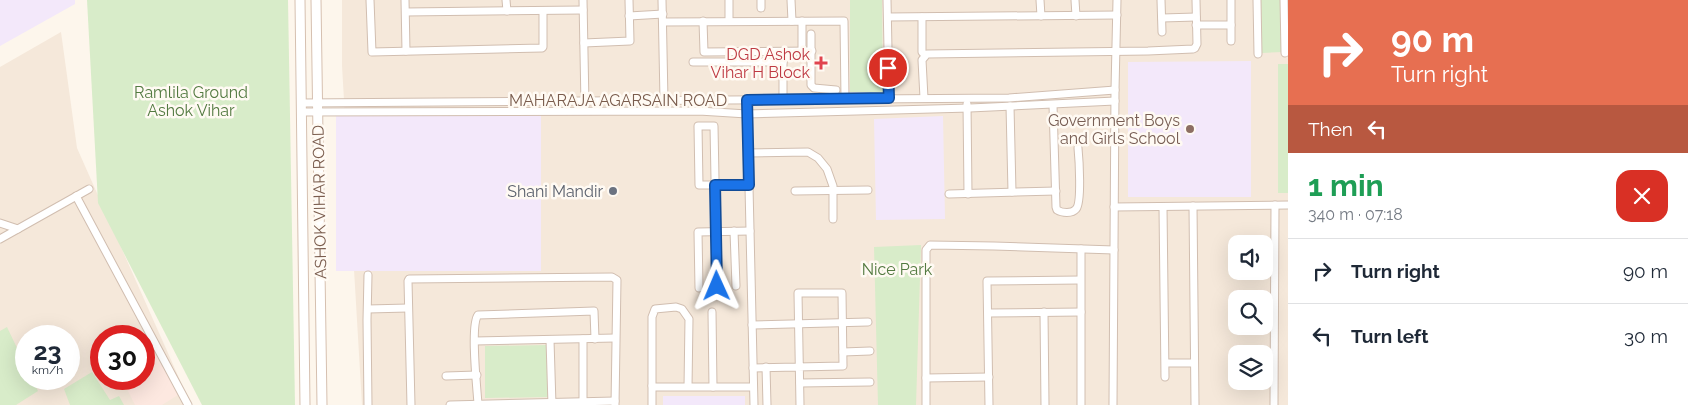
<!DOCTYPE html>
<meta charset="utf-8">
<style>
body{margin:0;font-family:Raleway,sans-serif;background:#f2f2f3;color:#1f2937;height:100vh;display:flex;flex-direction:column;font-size:19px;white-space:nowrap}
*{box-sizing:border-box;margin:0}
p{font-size:16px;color:#747a83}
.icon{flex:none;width:28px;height:28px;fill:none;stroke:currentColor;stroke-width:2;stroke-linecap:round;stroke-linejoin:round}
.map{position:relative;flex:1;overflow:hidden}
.details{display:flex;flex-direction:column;background:#fff;width:400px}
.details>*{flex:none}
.hud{background:#e76f51;color:#fff;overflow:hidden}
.buttons{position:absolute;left:1228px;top:235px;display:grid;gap:10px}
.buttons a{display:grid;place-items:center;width:45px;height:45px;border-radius:10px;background:#fff;box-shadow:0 5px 20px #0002;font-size:25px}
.speed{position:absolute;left:15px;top:325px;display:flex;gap:10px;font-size:25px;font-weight:700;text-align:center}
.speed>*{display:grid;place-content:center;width:65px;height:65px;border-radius:50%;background:#fff;box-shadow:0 5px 20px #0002;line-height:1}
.speed small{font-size:12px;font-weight:400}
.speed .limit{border:8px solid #d22;background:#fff;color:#111}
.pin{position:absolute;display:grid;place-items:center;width:42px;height:42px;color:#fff;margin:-21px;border:2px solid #fff;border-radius:50%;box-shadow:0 1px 5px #0007}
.me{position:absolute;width:55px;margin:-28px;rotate:359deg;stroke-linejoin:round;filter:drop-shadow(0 0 4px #0008)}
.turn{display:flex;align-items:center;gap:18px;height:105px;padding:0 20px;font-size:22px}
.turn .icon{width:65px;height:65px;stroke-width:2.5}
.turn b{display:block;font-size:35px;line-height:42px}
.then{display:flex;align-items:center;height:48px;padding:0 20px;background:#0003;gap:10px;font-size:19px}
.round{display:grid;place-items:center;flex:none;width:52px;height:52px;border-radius:15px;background:#f2f2f3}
.overview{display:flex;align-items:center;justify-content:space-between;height:85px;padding:0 20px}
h1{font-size:30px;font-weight:700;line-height:38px;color:#1e9e55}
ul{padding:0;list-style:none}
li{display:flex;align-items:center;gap:15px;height:65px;padding:0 20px;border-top:1px solid #e0e1e3}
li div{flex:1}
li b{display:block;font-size:19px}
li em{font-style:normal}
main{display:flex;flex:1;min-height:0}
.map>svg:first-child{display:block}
</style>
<main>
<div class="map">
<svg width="1288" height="405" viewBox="0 0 1288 405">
<rect width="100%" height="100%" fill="#fdf6ec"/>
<g fill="#f5e8da" fill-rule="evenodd">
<path d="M 342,0 L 1288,0 L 1288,405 L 362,405 L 342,66 ZM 1236,244 L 1264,244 L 1264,271 L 1236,271 ZM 1236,299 L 1264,299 L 1264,326 L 1236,326 ZM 1236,354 L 1264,354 L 1264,381 L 1236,381 Z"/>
<path d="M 61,32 L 77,148 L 191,405 L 0,405 L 0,67 ZM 26,336 L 69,336 L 69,379 L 26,379 ZM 101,336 L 144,336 L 144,379 L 101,379 Z"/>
</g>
<polygon fill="#fde8e0" points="157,355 178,395 162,405 135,405 122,379 144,379 144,363"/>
<g fill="#f3e8fa">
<polygon points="0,0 75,0 75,4 0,46"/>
<polygon points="1251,61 1251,197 1128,197 1128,62"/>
<rect x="336" y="112" width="205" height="159"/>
<polygon points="943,116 945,219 876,220 874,119"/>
<rect x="663" y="396" width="82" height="9"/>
</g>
<g fill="#d8ecc9">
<polygon points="87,0 288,0 295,405 202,405 98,203"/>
<polygon points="850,0 882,0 883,92 850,92"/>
<polygon points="1261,0 1282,0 1283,52 1262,53"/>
<rect x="1278" y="64" width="10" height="129"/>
<polygon points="921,245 916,405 878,405 874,247"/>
<polygon points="7,327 26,367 26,379 32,379 38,391 16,405 0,405 0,331"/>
<polygon points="547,345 548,397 485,398 485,346"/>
<polygon points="92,372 110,400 119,396 124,405 70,405 64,389"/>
</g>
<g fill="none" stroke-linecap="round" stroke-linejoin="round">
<defs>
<g id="street">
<polyline points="370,0 372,52 542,48 543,47 543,11"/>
<polyline points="405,0 406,51"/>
<polyline points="506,0 507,11"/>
<polyline points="583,0 585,105"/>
<polyline points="662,0 664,100"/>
<polyline points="729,0 729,21"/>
<polyline points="761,0 761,8"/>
<polyline points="791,0 792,21"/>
<polyline points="887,0 889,99"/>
<polyline points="1040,0 1041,16"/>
<polyline points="1075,0 1076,16"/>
<polyline points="1161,0 1162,32"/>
<polyline points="1231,0 1231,41"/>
<polyline points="1257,0 1258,54"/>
<polyline points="1284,0 1285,53"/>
<polyline points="406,12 583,10"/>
<polyline points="629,16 663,14"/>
<polyline points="888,17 1117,15"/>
<polyline points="922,17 922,52 925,55"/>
<polyline points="1162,18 1196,17"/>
<polyline points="703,21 704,52 812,51"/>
<polyline points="802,21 802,52"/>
<polyline points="663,22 844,21 845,99"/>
<polyline points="1196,25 1231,25"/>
<polyline points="811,34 811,85 814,88 836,90"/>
<polyline points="584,43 630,41 629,0"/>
<polyline points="783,58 783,99"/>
<polyline points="693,62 783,62"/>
<polyline points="924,98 922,60 927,54 1148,51 1193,49 1195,48 1197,44 1196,0"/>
<polyline points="747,99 754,405"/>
<polyline points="302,103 1009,98 1115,90"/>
<polyline points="967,104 968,194"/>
<path d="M 1053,105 L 1056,207 L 1057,210 C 1062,213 1072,214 1076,209 C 1082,203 1079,158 1078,148"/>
<polyline points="1010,106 1012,192"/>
<polyline points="302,112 699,111 747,114 970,108 1115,101"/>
<polyline points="748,153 808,152 818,158 827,169 833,186 833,219"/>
<polyline points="795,191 868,190"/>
<polyline points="949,194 1056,191"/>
<polyline points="76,196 188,405"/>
<polyline points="1193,206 1195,405"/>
<polyline points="1114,207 1288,205"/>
<polyline points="1163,207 1165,377"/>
<polyline points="0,223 18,229"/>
<polyline points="734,231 736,286"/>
<polyline points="0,239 89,189"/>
<polyline points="1081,249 1081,405"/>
<path d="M 717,286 C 716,233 715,179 714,126 L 698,126 L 699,185 L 749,185"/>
<polyline points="699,288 698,232 750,231"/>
<polyline points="368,309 408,308"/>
<polyline points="712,312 713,387"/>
<polyline points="1044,312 1045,405"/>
<polyline points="989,313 1081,312"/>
<polyline points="752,325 868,322"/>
<polyline points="583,339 583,405"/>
<polyline points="550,340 552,405"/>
<polyline points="475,341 615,338"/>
<polyline points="843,352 870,351"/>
<polyline points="1166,363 1194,363"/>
<polyline points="766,367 767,405"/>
<polyline points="753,368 843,366 842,293 798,293 800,405"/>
<polyline points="446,376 477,375"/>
<polyline points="926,378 989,377"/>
<polyline points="800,383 870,382"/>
<polyline points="688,387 689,319 682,309 676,307 655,309 652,317 652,386 654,387 753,387"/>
<path d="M 478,404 C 477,388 470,325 478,315 L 594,311 L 595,339"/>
<polyline points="368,405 367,320 368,275"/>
<polyline points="411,405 408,281 409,279 612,277 617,280 615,405"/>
<polyline points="450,405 615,401"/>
<polyline points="652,405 652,386"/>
<polyline points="926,405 926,250 930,245 994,246 1114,250"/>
<polyline points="989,405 987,281 1080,280"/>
<polyline points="1113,405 1115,90 1117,0"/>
<polyline points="1274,405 1275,205"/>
</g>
<g id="secondary">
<polyline points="300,0 305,405"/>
<polyline points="316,0 322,405"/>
</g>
</defs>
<use href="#street" stroke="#d1beb0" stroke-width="9"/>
<use href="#secondary" stroke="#d6c0b0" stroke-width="11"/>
<use href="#street" stroke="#fff" stroke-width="7"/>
<use href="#secondary" stroke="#fff" stroke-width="9"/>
</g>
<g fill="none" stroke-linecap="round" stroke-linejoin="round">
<defs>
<polyline id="route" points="717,286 715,185 749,185 747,100 889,98 888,68"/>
</defs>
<use href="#route" stroke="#114b97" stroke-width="12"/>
<use href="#route" stroke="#1a73e8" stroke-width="9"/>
</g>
<path fill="#e0444e" stroke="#fffaf3" stroke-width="2" d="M818.5 55.5h5v5h5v5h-5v5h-5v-5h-5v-5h5z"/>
<circle fill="#8d6e63" stroke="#fffaf3" stroke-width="2" cx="1190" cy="129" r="5"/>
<circle fill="#6b7280" stroke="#fffaf3" stroke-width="2" cx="613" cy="191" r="5"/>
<g text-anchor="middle" stroke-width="5" stroke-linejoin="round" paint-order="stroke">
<g font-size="16" fill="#be3a42" stroke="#fffaf3" text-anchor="end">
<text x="810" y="60">DGD Ashok<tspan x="810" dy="18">Vihar H Block</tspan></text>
</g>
<g font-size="16" fill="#537a41" stroke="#fffaf3">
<text x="191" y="98">Ramlila Ground<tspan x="191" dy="18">Ashok Vihar</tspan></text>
<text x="897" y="275">Nice Park</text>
</g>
<g font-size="16" fill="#7a5c4d" stroke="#fffaf3">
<text x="618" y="106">MAHARAJA AGARSAIN ROAD</text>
<text transform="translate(319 202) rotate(-91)" y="6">ASHOK VIHAR ROAD</text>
</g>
<g font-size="16" fill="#785e54" stroke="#fffaf3" text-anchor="end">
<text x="1180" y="126">Government Boys<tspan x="1180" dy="18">and Girls School</tspan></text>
</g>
<g font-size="16" fill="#5b616d" stroke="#fffaf3" text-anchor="end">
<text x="603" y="197">Shani Mandir</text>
</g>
</g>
</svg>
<div class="buttons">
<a><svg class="icon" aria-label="sound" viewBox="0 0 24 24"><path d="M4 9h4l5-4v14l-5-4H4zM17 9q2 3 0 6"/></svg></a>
<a><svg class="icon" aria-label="search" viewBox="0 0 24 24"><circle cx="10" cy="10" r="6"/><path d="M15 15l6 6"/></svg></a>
<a><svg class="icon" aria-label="layers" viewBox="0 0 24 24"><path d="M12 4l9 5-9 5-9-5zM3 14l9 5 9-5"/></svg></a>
</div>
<div class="speed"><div>23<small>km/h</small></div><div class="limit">30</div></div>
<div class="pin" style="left:888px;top:68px;background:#d93025"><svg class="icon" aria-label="arrive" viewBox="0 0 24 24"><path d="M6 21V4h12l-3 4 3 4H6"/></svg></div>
<svg class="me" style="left:717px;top:286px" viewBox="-20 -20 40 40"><path d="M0-17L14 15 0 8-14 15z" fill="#1a73e8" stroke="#fff" stroke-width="4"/></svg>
</div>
<section class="details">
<div class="hud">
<div class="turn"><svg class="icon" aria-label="right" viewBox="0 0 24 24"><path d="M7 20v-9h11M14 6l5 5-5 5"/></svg><div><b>90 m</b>Turn right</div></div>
<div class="then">Then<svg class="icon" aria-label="left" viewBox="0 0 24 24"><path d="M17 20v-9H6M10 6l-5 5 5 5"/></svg></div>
</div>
<div class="overview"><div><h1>1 min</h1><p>340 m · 07:18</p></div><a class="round" style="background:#d93025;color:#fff"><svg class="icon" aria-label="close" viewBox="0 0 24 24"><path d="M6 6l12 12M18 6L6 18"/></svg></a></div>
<ul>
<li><svg class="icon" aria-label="right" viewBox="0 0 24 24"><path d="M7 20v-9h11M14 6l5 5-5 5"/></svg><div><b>Turn right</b></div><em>90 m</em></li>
<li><svg class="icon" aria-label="left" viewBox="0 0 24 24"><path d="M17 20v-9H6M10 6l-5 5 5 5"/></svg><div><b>Turn left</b></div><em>30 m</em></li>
</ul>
</section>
</main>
